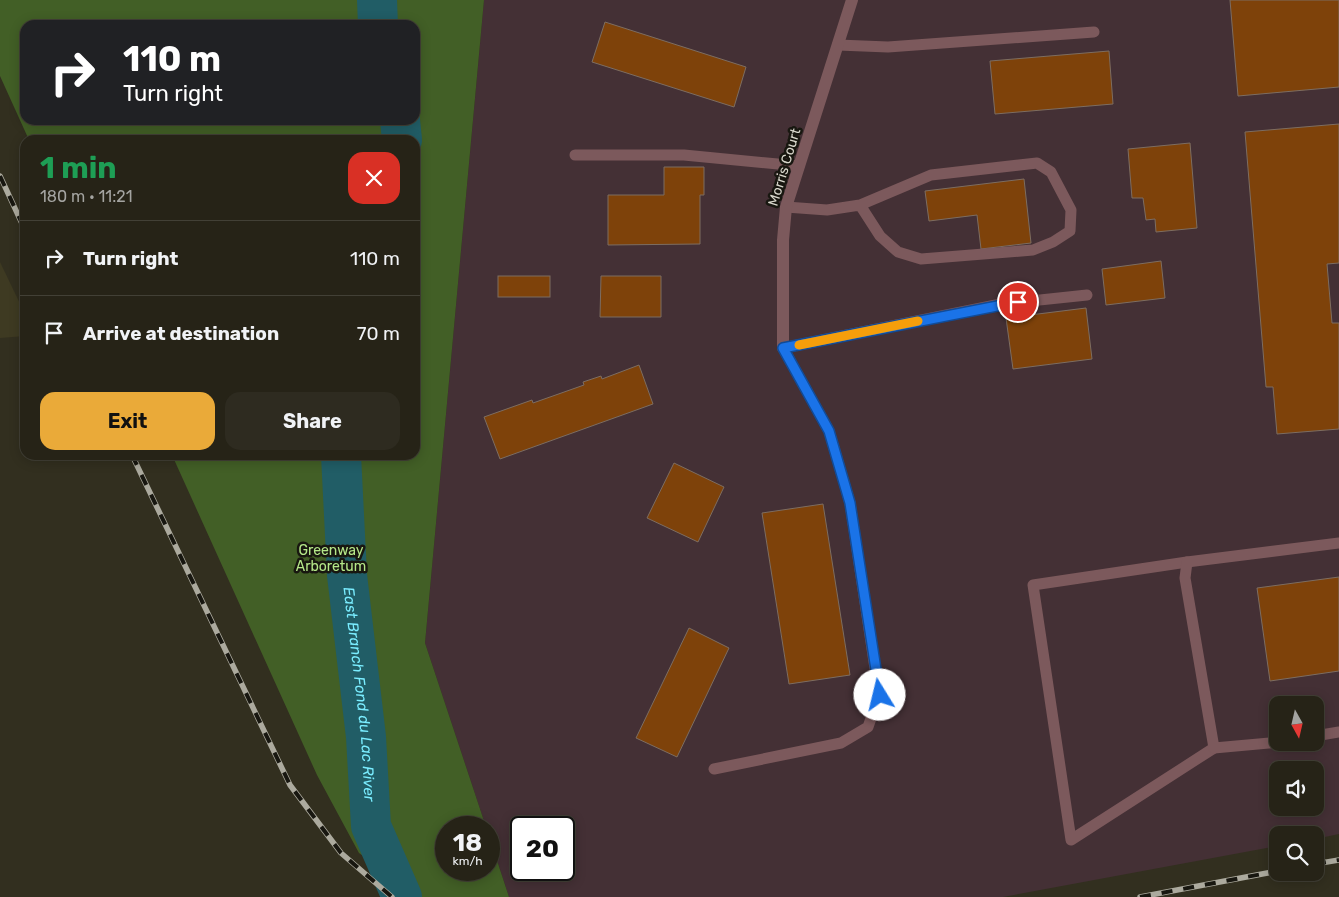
<!DOCTYPE html>
<meta charset="utf-8">
<style>
body{margin:0;font-family:Rubik,sans-serif;background:#2e2b20;color:#f1f3f6;height:100vh;display:flex;flex-direction:column;font-size:19px;white-space:nowrap}
*{box-sizing:border-box;margin:0}
p{font-size:16px;color:#a4a4a1}
.icon{flex:none;width:28px;height:28px;fill:none;stroke:currentColor;stroke-width:2;stroke-linecap:round;stroke-linejoin:round}
.map{position:relative;flex:1;overflow:hidden}
.panel{position:absolute;left:20px;top:135px;width:400px;height:325px;display:flex;flex-direction:column;background:#262317;border-radius:15px;box-shadow:0 2px 12px #0003,0 0 0 1px #424036}
.panel>*{flex:none}
.hud{position:absolute;left:20px;top:20px;width:400px;height:105px;border-radius:15px;box-shadow:0 2px 12px #0003,0 0 0 1px #424036;background:#202124;color:#fff;overflow:hidden}
.needle{width:32px;rotate:172deg}
.controls{position:absolute;left:1269px;top:696px;display:grid;gap:10px}
.controls a{display:grid;place-items:center;width:55px;height:55px;border-radius:10px;background:#262317;box-shadow:0 2px 12px #0003,0 0 0 1px #424036;font-size:25px}
.speed{position:absolute;left:435px;top:816px;display:flex;gap:10px;font-size:25px;font-weight:700;text-align:center}
.speed>*{display:grid;place-content:center;width:65px;height:65px;border-radius:50%;background:#262317;box-shadow:0 2px 12px #0003,0 0 0 1px #424036;line-height:1}
.speed small{font-size:12px;font-weight:400}
.speed .limit{border:2px solid #111;border-radius:8px;background:#fff;color:#111}
.pin{position:absolute;display:grid;place-items:center;width:42px;height:42px;color:#fff;margin:-21px;border:2px solid #fff;border-radius:50%;box-shadow:0 1px 5px #0007}
.me{position:absolute;width:55px;margin:-28px;rotate:351deg;stroke-linejoin:round;filter:drop-shadow(0 0 4px #0008)}
.turn{display:flex;align-items:center;gap:18px;height:105px;padding:0 20px;font-size:22px}
.turn .icon{width:65px;height:65px;stroke-width:2.5}
.turn b{display:block;font-size:35px;line-height:42px}
.round{display:grid;place-items:center;flex:none;width:52px;height:52px;border-radius:15px;background:#2e2b20}
.overview{display:flex;align-items:center;justify-content:space-between;height:85px;padding:0 20px}
h1{font-size:30px;font-weight:700;line-height:38px;color:#1e9e55}
.action{display:flex;gap:10px;margin-top:auto;padding:10px 20px}
.action a{flex:1;height:58px;border-radius:15px;background:#eaaa39;color:#111;font-size:20px;font-weight:700;line-height:58px;text-align:center}
.action a+a{background:#2e2b20;color:#f1f3f6}
ul{padding:0;list-style:none}
li{display:flex;align-items:center;gap:15px;height:75px;padding:0 20px;border-top:1px solid #424036}
li div{flex:1}
li b{display:block;font-size:19px}
li em{font-style:normal}
.map>svg:first-child{display:block}
</style>
<div class="map">
<svg width="1339" height="897" viewBox="0 0 1339 897">
<rect width="100%" height="100%" fill="#322f1f"/>
<polygon fill="#3e3a22" points="0,262 25,314 25,336 0,338"/>
<path fill="#443035" fill-rule="evenodd" d="M 484,0 L 1339,0 L 1339,834 L 1315,839 L 1315,835 L 1278,835 L 1277,846 L 1003,897 L 509,897 L 489,836 L 489,828 L 486,827 L 425,643 ZM 1278,705 L 1315,705 L 1315,742 L 1278,742 ZM 1278,770 L 1315,770 L 1315,808 L 1278,808 ZM 521,828 L 564,828 L 564,870 L 521,870 Z"/>
<path fill="#425f26" fill-rule="evenodd" d="M 0,0 L 484,0 L 425,643 L 486,827 L 446,828 L 446,870 L 489,870 L 489,836 L 509,897 L 422,897 L 359,853 L 317,775 L 172,455 L 415,455 L 415,140 L 29,140 L 0,76 ZM 25,25 L 415,25 L 415,120 L 25,120 Z"/>
<g fill="none" stroke-linecap="round" stroke-linejoin="round">
<g stroke="#215d66" stroke-width="40">
<polyline points="377,0 378,25"/>
<polyline points="400,120 402,140"/>
<path id="s1" d="M 341,455 L 347,575 L 366,737 L 371,826 L 402,897"/>
</g>
</g>
<g fill="#7e420a" stroke="#7d6d61">
<polygon points="1230,0 1339,0 1339,87 1238,96"/>
<polygon points="605,22 746,67 734,107 592,62"/>
<polygon points="1109,51 1113,104 995,114 990,61"/>
<polygon points="1339,124 1339,263 1327,264 1332,323 1339,323 1339,429 1277,434 1273,387 1266,387 1245,132"/>
<polygon points="1190,143 1197,228 1156,232 1155,219 1146,220 1143,198 1132,198 1128,149"/>
<polygon points="664,167 704,167 704,195 700,195 700,244 608,245 608,195 664,195"/>
<polygon points="1024,179 1031,243 981,249 977,215 929,221 925,191"/>
<polygon points="1161,261 1165,298 1106,305 1102,269"/>
<rect x="498" y="276" width="52" height="21"/>
<polygon points="601,276 661,276 661,317 600,317"/>
<polygon points="1086,308 1092,359 1013,369 1006,318"/>
<polygon points="639,365 653,404 500,459 484,417 532,400 533,403 584,385 583,382 601,376 602,379"/>
<polygon points="674,463 724,487 698,542 647,518"/>
<polygon points="823,504 850,675 789,684 762,513"/>
<polygon points="1339,577 1339,671 1270,681 1257,588"/>
<polygon points="689,628 729,648 677,757 636,738"/>
</g>
<g fill="none" stroke-linecap="round" stroke-linejoin="round">
<g stroke="#7c595c" stroke-width="11">
<polyline points="838,45 888,47 1094,32"/>
<polyline points="575,155 684,155 799,166"/>
<polyline points="786,207 827,210 860,205 931,175 1037,163 1051,172 1071,210 1070,231 1053,242 1033,250 921,259 898,252 880,236 860,205"/>
<polyline points="1187,562 1033,585 1071,840 1214,748"/>
<polyline points="1315,736 1339,732"/>
<polyline points="1280,742 1214,748 1185,578 1187,562 1339,543"/>
<polyline points="714,769 841,743 868,727 879,695 850,503 829,431 783,348 1001,304 1087,295"/>
</g>
<polyline stroke="#7c595c" stroke-width="12" points="783,348 783,240 786,207 852,0"/>
<defs>
<g id="rail">
<polyline points="0,176 25,230"/>
<polyline points="132,455 290,785 341,853 392,897"/>
<polyline points="1315,864 1339,860"/>
<polyline points="1140,897 1278,871"/>
</g>
</defs>
<use href="#rail" stroke="#acaa9e" stroke-width="5.5"/>
<use href="#rail" stroke="#181710" stroke-width="4" stroke-dasharray="11" stroke-linecap="butt"/>
</g>
<g fill="none" stroke-linecap="round" stroke-linejoin="round">
<defs>
<polyline id="route" points="880,695 850,503 829,431 783,348 1018,302"/>
</defs>
<use href="#route" stroke="#114b97" stroke-width="12"/>
<use href="#route" stroke="#1a73e8" stroke-width="9"/>
<polyline stroke="#f59e0b" stroke-width="9" points="799,345 918,321"/>
</g>
<g text-anchor="middle" stroke-width="5" stroke-linejoin="round" paint-order="stroke">
<g font-size="14" fill="#d9d8cd" stroke="#181710">
<text transform="translate(784 167) rotate(-73)" y="5">Morris Court</text>
</g>
<g font-size="14" fill="#b5e889" stroke="#181710">
<text x="331" y="555">Greenway<tspan x="331" dy="16">Arboretum</tspan></text>
</g>
<g font-size="15" font-style="italic" fill="#7aedff" stroke="#181710">
<text dy="5" stroke="none"><textPath href="#s1" startOffset="240">East Branch Fond du Lac River</textPath></text>
</g>
</g>
</svg>
<div class="controls">
<a><svg class="needle" viewBox="-14 -14 28 28"><path d="M0-13l5 13h-10z" fill="#e53935"/><path d="M0 13l5-13h-10z" fill="#a4a4a1"/></svg></a>
<a><svg class="icon" aria-label="sound" viewBox="0 0 24 24"><path d="M4 9h4l5-4v14l-5-4H4zM17 9q2 3 0 6"/></svg></a>
<a><svg class="icon" aria-label="search" viewBox="0 0 24 24"><circle cx="10" cy="10" r="6"/><path d="M15 15l6 6"/></svg></a>
</div>
<div class="speed"><div>18<small>km/h</small></div><div class="limit">20</div></div>
<div class="pin" style="left:1018px;top:302px;background:#d93025"><svg class="icon" aria-label="arrive" viewBox="0 0 24 24"><path d="M6 21V4h12l-3 4 3 4H6"/></svg></div>
<svg class="me" style="left:880px;top:695px" viewBox="-20 -20 40 40"><circle r="19" fill="#fff"/><path d="M0-13L10 11 0 6-10 11z" fill="#1a73e8"/></svg>
<div class="hud">
<div class="turn"><svg class="icon" aria-label="right" viewBox="0 0 24 24"><path d="M7 20v-9h11M14 6l5 5-5 5"/></svg><div><b>110 m</b>Turn right</div></div>
</div>
<section class="panel">
<div class="overview"><div><h1>1 min</h1><p>180 m · 11:21</p></div><a class="round" style="background:#d93025;color:#fff"><svg class="icon" aria-label="close" viewBox="0 0 24 24"><path d="M6 6l12 12M18 6L6 18"/></svg></a></div>
<ul>
<li><svg class="icon" aria-label="right" viewBox="0 0 24 24"><path d="M7 20v-9h11M14 6l5 5-5 5"/></svg><div><b>Turn right</b></div><em>110 m</em></li>
<li><svg class="icon" aria-label="arrive" viewBox="0 0 24 24"><path d="M6 21V4h12l-3 4 3 4H6"/></svg><div><b>Arrive at destination</b></div><em>70 m</em></li>
</ul>
<div class="action"><a>Exit</a><a>Share</a></div>
</section>
</div>
